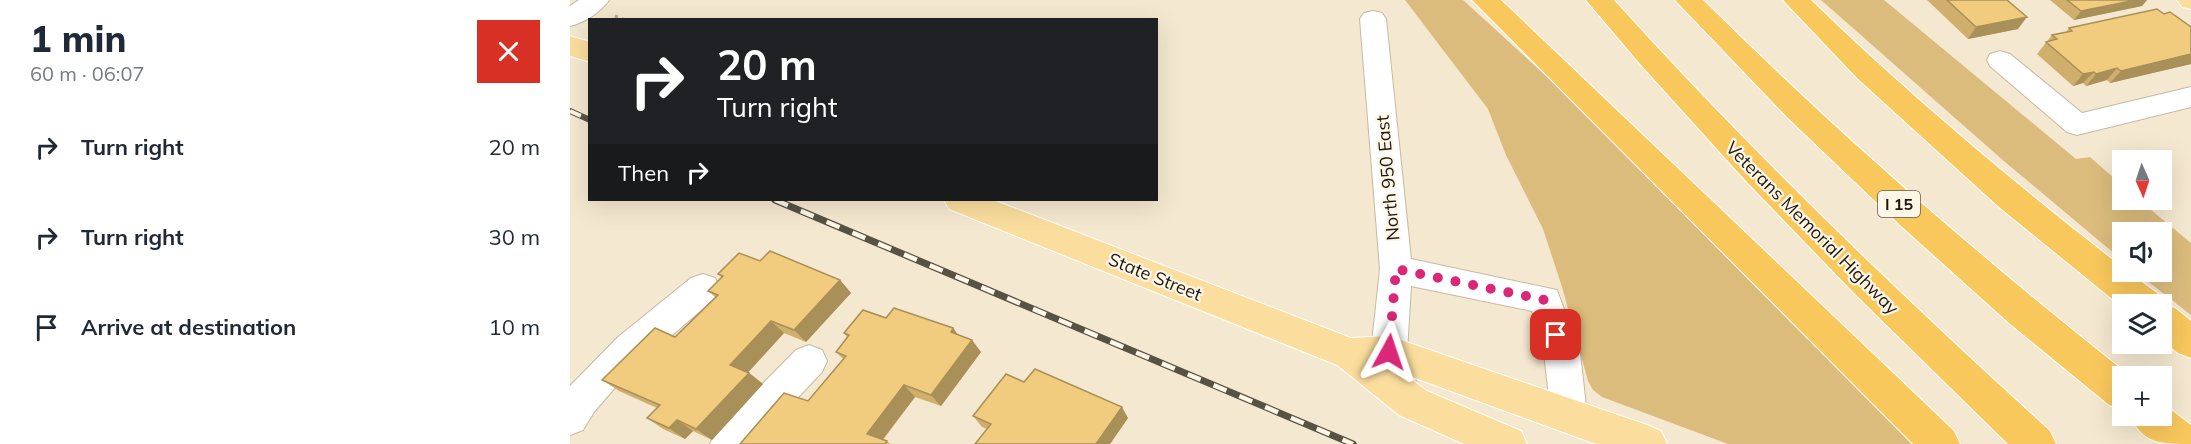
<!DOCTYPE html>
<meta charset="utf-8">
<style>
body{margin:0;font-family:Mulish,sans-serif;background:#f2f2f3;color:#1f2937;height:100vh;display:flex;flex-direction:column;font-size:22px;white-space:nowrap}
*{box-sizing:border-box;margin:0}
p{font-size:20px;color:#747a83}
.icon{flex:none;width:33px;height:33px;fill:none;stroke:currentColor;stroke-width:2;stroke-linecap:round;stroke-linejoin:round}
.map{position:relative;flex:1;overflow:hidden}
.details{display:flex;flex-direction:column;background:#fff;width:570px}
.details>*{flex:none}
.banner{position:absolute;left:18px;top:18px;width:570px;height:183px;border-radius:0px;box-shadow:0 6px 24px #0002;background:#202124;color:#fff;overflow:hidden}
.needle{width:39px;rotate:177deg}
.tools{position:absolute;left:1542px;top:150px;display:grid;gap:12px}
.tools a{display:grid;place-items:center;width:60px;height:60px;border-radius:0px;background:#fff;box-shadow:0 6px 24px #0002;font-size:30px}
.pin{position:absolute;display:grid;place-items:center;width:51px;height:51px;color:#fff;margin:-26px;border-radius:12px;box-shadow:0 3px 9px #0006}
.me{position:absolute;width:66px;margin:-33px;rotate:5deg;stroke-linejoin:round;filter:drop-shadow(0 0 4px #0008)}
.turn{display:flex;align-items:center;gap:21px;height:126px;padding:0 30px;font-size:27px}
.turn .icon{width:78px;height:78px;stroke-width:2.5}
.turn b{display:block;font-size:42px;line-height:51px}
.then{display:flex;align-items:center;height:57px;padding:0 30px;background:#0003;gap:12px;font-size:22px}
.round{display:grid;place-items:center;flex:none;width:63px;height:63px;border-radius:0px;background:#f2f2f3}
.overview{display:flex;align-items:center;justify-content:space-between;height:102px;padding:0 30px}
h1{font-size:36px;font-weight:800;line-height:45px}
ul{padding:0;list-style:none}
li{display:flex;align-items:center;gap:18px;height:90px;padding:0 30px}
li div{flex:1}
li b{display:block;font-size:22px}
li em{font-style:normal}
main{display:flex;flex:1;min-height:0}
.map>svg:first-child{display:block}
</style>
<main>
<section class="details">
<div class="overview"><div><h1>1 min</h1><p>60 m · 06:07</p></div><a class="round" style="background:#d93025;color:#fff"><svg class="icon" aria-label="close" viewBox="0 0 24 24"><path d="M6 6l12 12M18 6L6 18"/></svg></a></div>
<ul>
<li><svg class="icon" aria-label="right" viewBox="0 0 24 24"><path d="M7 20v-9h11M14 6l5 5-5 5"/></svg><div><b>Turn right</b></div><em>20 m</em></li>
<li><svg class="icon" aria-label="right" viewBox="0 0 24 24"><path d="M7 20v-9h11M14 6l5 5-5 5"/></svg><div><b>Turn right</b></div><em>30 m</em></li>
<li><svg class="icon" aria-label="arrive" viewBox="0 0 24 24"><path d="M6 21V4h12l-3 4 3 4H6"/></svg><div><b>Arrive at destination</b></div><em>10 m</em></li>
</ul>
</section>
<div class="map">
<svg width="1621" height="444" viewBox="0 0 1621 444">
<rect width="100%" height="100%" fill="#f5e8d0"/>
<g fill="#dcbc7d">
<polygon points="835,0 893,0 997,95 1310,395 1355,444 1158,444 1032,397 1023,390 1018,381 992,287 973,229 936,155 918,109"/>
<polygon points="1251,0 1314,0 1506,159 1520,157 1552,185 1552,200 1569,200 1621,243 1621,315 1566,272 1592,272 1592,232 1552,232 1552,260 1435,162"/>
</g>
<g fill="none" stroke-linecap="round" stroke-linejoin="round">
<defs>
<g id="minor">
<path d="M 9,0 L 39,0 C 31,12 14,23 0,26 L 0,6 Z"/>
<polygon points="803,11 812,13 816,19 841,259 987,290 1010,353 1017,415 1012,427 999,432 986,427 981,415 974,353 962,311 841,286 837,352 848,375 843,386 830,391 817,386 801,352 810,269 790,19 794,13"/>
<polygon points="1430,51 1440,54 1512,113 1621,87 1621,107 1507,135 1497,132 1420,66 1417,60 1420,54"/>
<polygon points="133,274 145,278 150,288 145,298 55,376 24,412 13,430 0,435 0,386 48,337 121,278"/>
<polygon points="239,345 252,350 257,361 252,372 184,444 140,444 146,431 226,350"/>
</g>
<g id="major">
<polygon points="1607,0 1621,0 1621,9 1612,7"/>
<polygon points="0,36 20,42 20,62 0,56"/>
<polygon points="374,200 423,200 781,338 819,336 1077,425 1091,431 1097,444 1026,444 834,374 857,391 951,431 957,444 894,444 829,415 767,365 379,209"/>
</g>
<g id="highway">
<polygon points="902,0 931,0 1384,431 1390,444 1343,444"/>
<path d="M 1016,0 L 1044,0 C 1181,152 1328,293 1480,431 L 1486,444 L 1438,444 L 1284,293 L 1176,181 L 1071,65 Z"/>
<path d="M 1105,0 L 1133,0 C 1268,134 1411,258 1560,376 L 1552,376 L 1552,410 L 1539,405 L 1439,323 L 1330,225 L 1217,117 Z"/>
<path d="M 1213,0 L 1241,0 C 1340,96 1444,183 1552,267 L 1552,272 L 1558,272 L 1587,293 L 1592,304 L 1605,308 L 1621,321 L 1621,358 L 1608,353 L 1592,340 L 1592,304 L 1552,304 L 1552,307 L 1429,207 L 1287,78 Z"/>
<path d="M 1592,403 L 1621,425 L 1621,444 C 1592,444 1572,444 1561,416 L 1592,416 Z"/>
</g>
</defs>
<use href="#minor" stroke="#c5b9a2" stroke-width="2"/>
<use href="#major" stroke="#fff" stroke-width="2"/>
<use href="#highway" stroke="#fff" stroke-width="2"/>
<polyline stroke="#b0a592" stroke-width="3" stroke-dasharray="3 4" stroke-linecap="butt" points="45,16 55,20"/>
<use href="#minor" fill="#fff" fill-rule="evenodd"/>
<use href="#major" fill="#fbde9e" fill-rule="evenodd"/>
<use href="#highway" fill="#f9c85d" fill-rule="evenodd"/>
<defs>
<polyline id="rail-far1" points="0,111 20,120"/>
<polyline id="rail" points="205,200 783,444"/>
</defs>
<use href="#rail-far1" stroke="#585245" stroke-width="6"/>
<use href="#rail" stroke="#585245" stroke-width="7"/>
<use href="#rail-far1" stroke="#fef6e7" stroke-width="4" stroke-dasharray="12" stroke-linecap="butt"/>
<use href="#rail" stroke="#fef6e7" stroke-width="4.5" stroke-dasharray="14" stroke-linecap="butt"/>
</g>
<g fill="#d0af6c">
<polygon points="1357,0 1437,0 1448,29 1398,39"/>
<polygon points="1480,0 1577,0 1572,6 1504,20"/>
<polygon points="1594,14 1621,27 1621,64 1540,83 1537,80 1516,86 1513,83 1503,86 1467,54 1482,35 1496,32 1499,28"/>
<polygon points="190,261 270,280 281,293 236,342 214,333 178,372 193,384 142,440 123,431 115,439 93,429 77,418 87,408 49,391 32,380 105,337 145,297 138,291 152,278 148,274"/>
<polygon points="316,318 383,328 388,335 411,352 371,406 345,397 313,440 317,441 320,444 170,444 238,401 273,359 266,352 277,337 274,333"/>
<polygon points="454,382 558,418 540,444 405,444 417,429 412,427 403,416"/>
</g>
<g fill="#a98f58">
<polygon points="1566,0 1577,0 1572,6 1504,20 1511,11"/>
<polygon points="1457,17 1448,29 1398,39 1406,27"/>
<polygon points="1621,54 1621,64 1540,83 1551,71"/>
<polygon points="1547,68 1537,80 1516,86 1526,74"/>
<polygon points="1524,72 1513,83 1503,86 1513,74"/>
<polygon points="270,280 281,293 236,342 224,330"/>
<polygon points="201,321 214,333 174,377 160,365"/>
<polygon points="383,328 392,340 381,332"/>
<polygon points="402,340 411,352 371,406 361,395"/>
<polygon points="179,373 193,384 142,440 126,429"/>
<polygon points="334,385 345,397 309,444 297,434"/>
<polygon points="552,407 558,418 540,444 526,444"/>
<polygon points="107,420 123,431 115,439 99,428"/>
</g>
<g fill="#f2cc7e" stroke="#a98f58" stroke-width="1.5">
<polygon points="1377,0 1437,0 1457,17 1406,27"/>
<polygon points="1497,0 1566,0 1511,11"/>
<polygon points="1587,9 1594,14 1600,12 1621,27 1621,54 1551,71 1547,68 1526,74 1524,72 1513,74 1476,42 1487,39 1482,35 1502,31 1499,28"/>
<polygon points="200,251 270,280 224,330 201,321 160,365 179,373 126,429 107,420 99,428 77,418 90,405 32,380 85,328 105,337 148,295 138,291 153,276 148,274 169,253 190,261"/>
<polygon points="324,308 383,328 381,332 402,340 361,395 334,385 297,434 317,441 315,444 170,444 214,393 238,401 276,356 266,352 279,335 274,333 293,310 316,318"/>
<polygon points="465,369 552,407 526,444 405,444 421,424 403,416 436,374 454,382"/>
</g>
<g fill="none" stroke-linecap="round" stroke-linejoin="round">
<polyline stroke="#db2777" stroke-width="10" stroke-dasharray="0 18" points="819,352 826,269 975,300 986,335"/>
</g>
<g text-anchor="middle" stroke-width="4.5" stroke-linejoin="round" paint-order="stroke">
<rect fill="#fef6e7" stroke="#605b50" stroke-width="1.5" x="1308" y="191" width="42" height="26" rx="4.5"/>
<g font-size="16" font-weight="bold" fill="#1c180f">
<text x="1329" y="210">I 15</text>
</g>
<g font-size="18" fill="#1c180f" stroke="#fef6e7">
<text transform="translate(818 178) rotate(-95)" y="6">North 950 East</text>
<text transform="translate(1242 228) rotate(45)" y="6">Veterans Memorial Highway</text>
<text transform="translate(585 277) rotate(22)" y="6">State Street</text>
</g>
</g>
</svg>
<div class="tools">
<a><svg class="needle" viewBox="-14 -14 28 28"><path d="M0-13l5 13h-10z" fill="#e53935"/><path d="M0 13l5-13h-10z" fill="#747a83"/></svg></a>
<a><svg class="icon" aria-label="sound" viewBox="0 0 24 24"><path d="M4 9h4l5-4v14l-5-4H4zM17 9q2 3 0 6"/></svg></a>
<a><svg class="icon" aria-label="layers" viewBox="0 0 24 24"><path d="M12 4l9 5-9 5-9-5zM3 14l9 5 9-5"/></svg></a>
<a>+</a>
</div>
<div class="pin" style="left:986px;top:335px;background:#d93025"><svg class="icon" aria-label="arrive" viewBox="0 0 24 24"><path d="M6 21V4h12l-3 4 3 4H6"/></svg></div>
<svg class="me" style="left:819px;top:352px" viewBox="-20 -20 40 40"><path d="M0-17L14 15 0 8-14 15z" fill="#db2777" stroke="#fff" stroke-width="4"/></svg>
<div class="banner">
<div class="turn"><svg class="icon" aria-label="right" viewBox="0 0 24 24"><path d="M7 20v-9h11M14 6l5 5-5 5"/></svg><div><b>20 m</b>Turn right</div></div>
<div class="then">Then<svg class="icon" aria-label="right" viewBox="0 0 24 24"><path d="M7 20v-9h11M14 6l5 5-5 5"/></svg></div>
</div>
</div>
</main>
